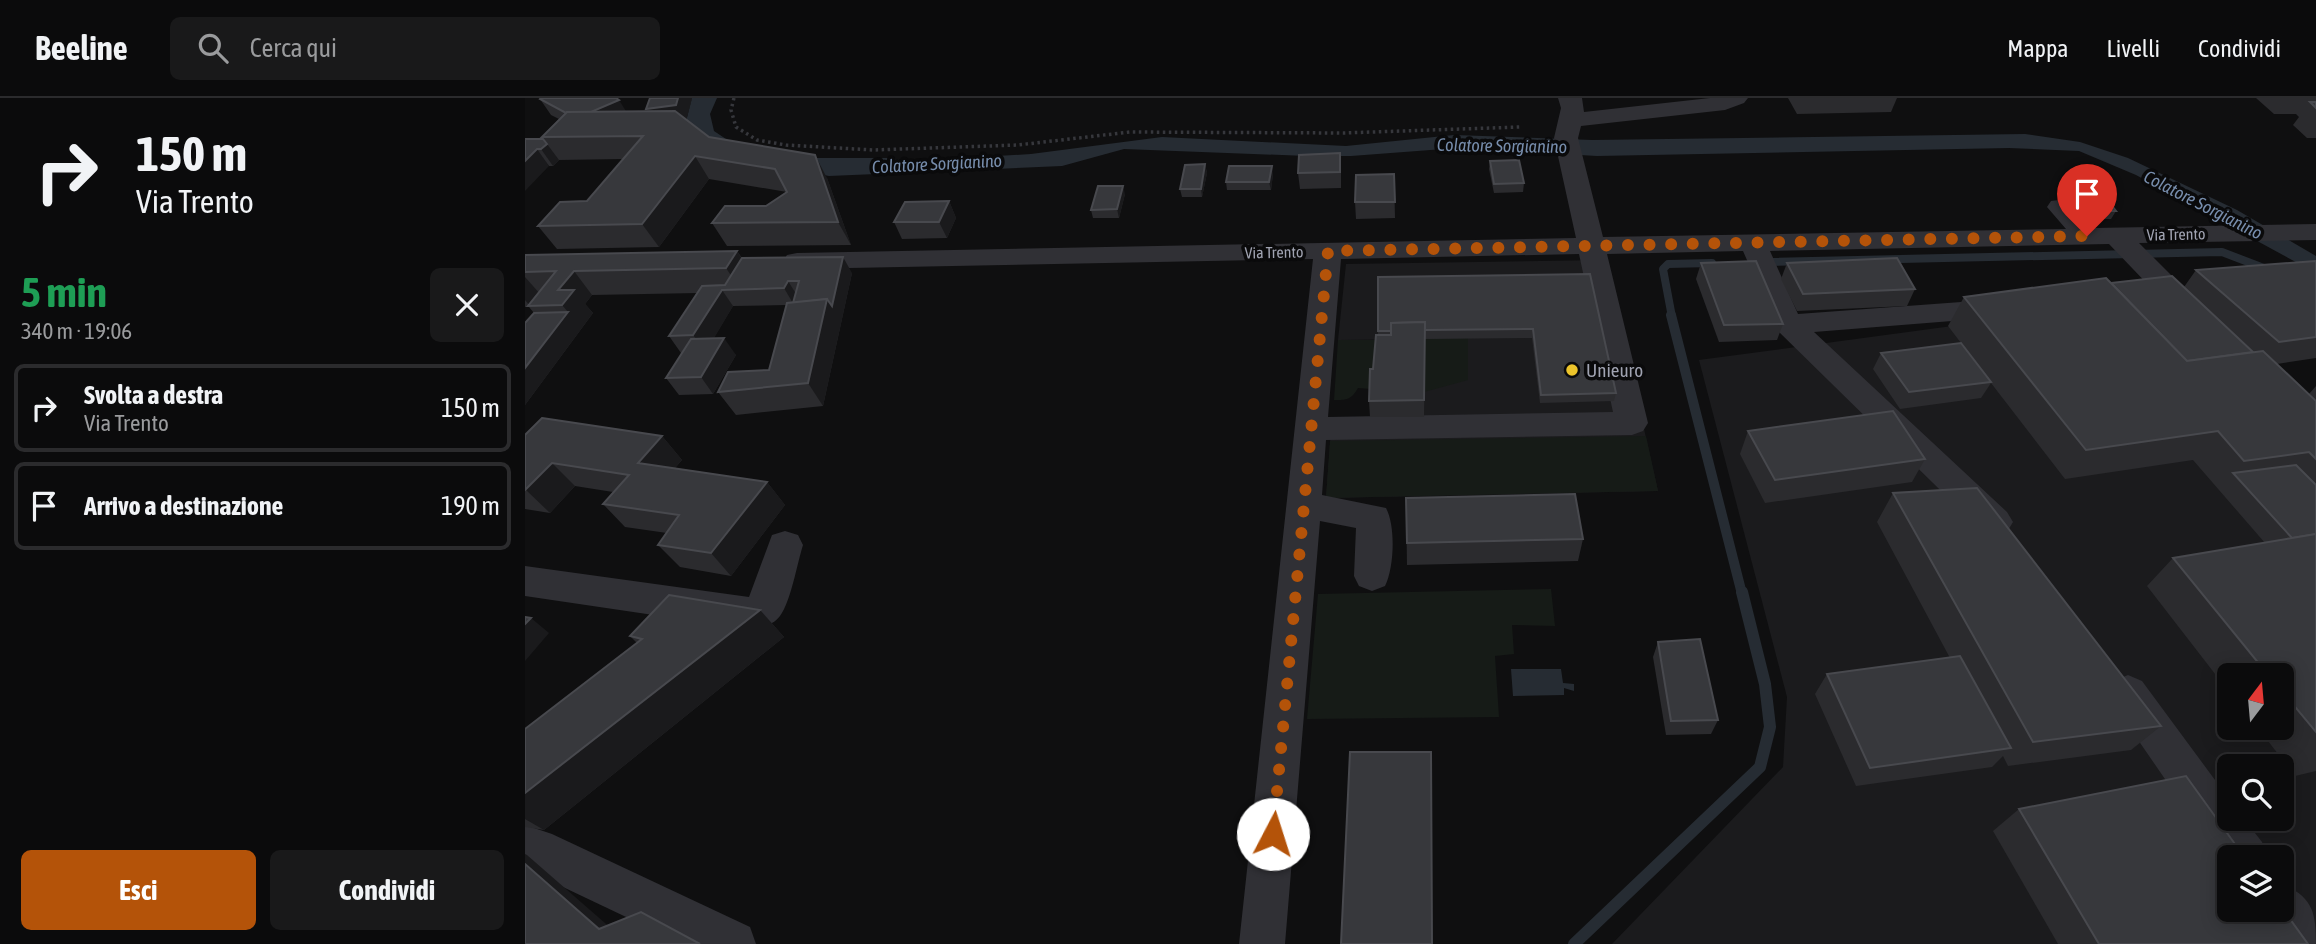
<!DOCTYPE html>
<html lang="it">
<meta charset="utf-8">
<style>
body{margin:0;font-family:"Asap Condensed",sans-serif;background:#19191a;color:#f1f3f6;height:100vh;display:flex;flex-direction:column;font-size:26px;white-space:nowrap}
*{box-sizing:border-box;margin:0}
p{font-size:23px;color:#9a9b9d}
.icon{flex:none;width:38px;height:38px;fill:none;stroke:currentColor;stroke-width:2;stroke-linecap:round;stroke-linejoin:round}
.map{position:relative;flex:1;overflow:hidden}
.panel{display:flex;flex-direction:column;background:#0b0b0c;width:525px}
.panel>*{flex:none}
.top-card{background:#0b0b0c;color:#f1f3f6;overflow:hidden}
.needle{width:46px;rotate:16deg}
.fabs{position:absolute;left:1692px;top:565px;display:grid;gap:14px}
.fabs a{display:grid;place-items:center;width:77px;height:77px;border-radius:10px;background:#0b0b0c;box-shadow:0 4px 18px #0003,0 0 0 2px #2b2b2d;font-size:35px}
.pin{position:absolute;display:grid;place-items:center;width:60px;height:60px;color:#fff;margin:-72px -30px;border-radius:50% 50% 50% 0;rotate:-45deg;box-shadow:0 0 7px #0007}
.pin .icon{rotate:45deg}
.me{position:absolute;width:77px;margin:-38px;rotate:5deg;stroke-linejoin:round;filter:drop-shadow(0 0 5px #0008)}
.turn{display:flex;align-items:center;gap:24px;height:147px;padding:0 21px;font-size:32px}
.turn .icon{width:91px;height:91px;stroke-width:2.5}
.turn b{display:block;font-size:49px;line-height:60px}
.round{display:grid;place-items:center;flex:none;width:74px;height:74px;border-radius:10px;background:#19191a}
.summary{display:flex;align-items:center;justify-content:space-between;height:119px;padding:0 21px}
h1{font-size:42px;font-weight:700;line-height:52px;color:#1e9e55}
.primary-button{display:flex;gap:14px;margin-top:auto;padding:14px 21px}
.primary-button a{flex:1;height:80px;border-radius:10px;background:#b45309;color:#fff;font-size:28px;font-weight:700;line-height:80px;text-align:center}
.primary-button a+a{background:#19191a;color:#f1f3f6}
ul{padding:0;list-style:none}
li{display:flex;align-items:center;gap:21px;height:88px;margin:0 14px 10px;padding:0 7px;border:4px solid #2b2b2d;border-radius:10px}
li div{flex:1}
li b{display:block;font-size:26px}
li em{font-style:normal}
header{display:flex;align-items:center;gap:42px;box-sizing:border-box;height:98px;padding:0 35px;background:#0b0b0c;border-bottom:2px solid #2b2b2d}
header strong{font-size:33px}
nav{display:flex;gap:38px;margin-inline-start:auto;font-size:24px}
.search{width:490px;height:63px;background:#19191a;display:flex;align-items:center;gap:18px;box-sizing:border-box;padding:0 24px;border-radius:10px;color:#9a9b9d;font-size:26px}
main{display:flex;flex:1;min-height:0}
.map>svg:first-child{display:block}
</style>
<header>
<strong>Beeline</strong>
<div class="search"><svg class="icon" aria-label="search" viewBox="0 0 24 24"><circle cx="10" cy="10" r="6"/><path d="M15 15l6 6"/></svg>Cerca qui</div>
<nav><a>Mappa</a><a>Livelli</a><a>Condividi</a></nav>
</header>
<main>
<section class="panel">
<div class="top-card">
<div class="turn"><svg class="icon" aria-label="right" viewBox="0 0 24 24"><path d="M7 20v-9h11M14 6l5 5-5 5"/></svg><div><b>150 m</b>Via Trento</div></div>
</div>
<div class="summary"><div><h1>5 min</h1><p>340 m · 19:06</p></div><a class="round"><svg class="icon" aria-label="close" viewBox="0 0 24 24"><path d="M6 6l12 12M18 6L6 18"/></svg></a></div>
<ul>
<li><svg class="icon" aria-label="right" viewBox="0 0 24 24"><path d="M7 20v-9h11M14 6l5 5-5 5"/></svg><div><b>Svolta a destra</b><p>Via Trento</p></div><em>150 m</em></li>
<li><svg class="icon" aria-label="arrive" viewBox="0 0 24 24"><path d="M6 21V4h12l-3 4 3 4H6"/></svg><div><b>Arrivo a destinazione</b></div><em>190 m</em></li>
</ul>
<div class="primary-button"><a>Esci</a><a>Condividi</a></div>
</section>
<div class="map">
<svg width="1791" height="846" viewBox="0 0 1791 846">
<rect width="100%" height="100%" fill="#0f0f10"/>
<g fill="#1b1b1d" fill-rule="evenodd">
<polygon points="1081,162 1133,393 801,400 807,319 845,319 900,241 813,242 821,166"/>
<path d="M 1562,210 L 1791,360 L 1791,846 L 1087,846 L 1258,669 L 1262,599 L 1174,262 ZM 1704,578 L 1757,578 L 1757,630 L 1704,630 ZM 1704,668 L 1757,668 L 1757,721 L 1704,721 ZM 1704,760 L 1757,760 L 1757,812 L 1704,812 Z"/>
</g>
<g fill="#161b17">
<polygon points="943,240 943,282 899,294 900,241"/>
<path d="M 813,242 L 867,242 L 846,291 L 833,290 C 826,302 822,302 809,302 Z"/>
<polygon points="1121,338 1133,393 801,400 805,343"/>
<polygon points="1026,491 1030,528 987,527 989,556 970,558 974,619 782,621 793,496"/>
</g>
<g fill="#262c33">
<polygon points="167,0 192,0 185,16 189,33 210,47 282,60 364,60 387,63 506,56 637,39 821,48 929,37 1067,42 1500,36 1555,44 1603,60 1712,112 1791,158 1791,175 1611,77 1554,53 1484,50 1072,58 932,50 826,58 782,58 599,51 537,68 304,78 206,59 160,27"/>
<polygon points="986,571 1036,571 1038,585 1049,586 1049,593 1039,590 1039,597 988,598"/>
</g>
<g fill="none" stroke-linecap="round" stroke-linejoin="round">
<g stroke="#262c33" stroke-width="8">
<polyline points="1238,164 1697,154 1744,172"/>
<polyline points="1147,219 1138,171 1143,166 1187,165"/>
</g>
<polyline stroke="#262c33" stroke-width="10" points="1146,217 1217,496"/>
<polyline stroke="#262c33" stroke-width="12" points="1049,846 1235,669 1245,629 1240,586 1217,494"/>
<polyline stroke="#36373c" stroke-width="3.5" stroke-dasharray="2.5 3.5" stroke-linecap="butt" points="209,0 206,12 211,29 232,42 261,47 348,52 493,47 605,34 818,35 995,29"/>
<g fill="#303035" fill-rule="evenodd">
<path d="M 1033,0 L 1057,0 L 1059,14 L 1185,0 L 1223,0 L 1219,5 L 1200,12 L 1056,28 L 1053,40 L 1078,139 L 1541,131 L 1522,109 L 1526,103 C 1547,98 1557,116 1570,130 L 1791,126 L 1791,142 L 1614,145 L 1674,205 L 1679,212 L 1674,219 L 1664,221 L 1654,219 L 1584,146 L 1245,153 L 1273,216 L 1477,201 L 1487,203 L 1491,210 L 1487,217 L 1477,219 L 1289,234 L 1482,414 L 1488,424 L 1482,434 L 1470,438 L 1458,434 L 1253,233 L 1218,153 L 1082,156 L 1123,325 L 1118,333 L 1107,337 L 801,342 L 797,397 L 861,410 C 871,429 869,470 860,488 L 847,493 L 834,488 L 829,478 L 831,430 L 795,423 L 760,846 L 714,846 L 788,161 L 272,171 L 262,169 L 258,163 L 262,157 L 272,155 L 1051,140 L 1029,40 L 1036,10 ZM 1054,156 L 1088,314 L 803,319 L 816,161 Z"/>
<path d="M 260,433 L 273,437 L 278,447 C 272,466 266,503 255,518 C 249,526 239,529 230,532 L 0,498 L 0,468 L 224,499 L 247,437 Z"/>
<polygon points="1603,577 1617,583 1704,701 1704,721 1719,721 1737,744 1743,760 1704,760 1704,774 1589,607 1583,595 1589,583"/>
<polygon points="0,727 27,736 225,829 231,846 158,846 0,771"/>
<path d="M 1757,786 C 1788,799 1791,815 1791,846 L 1755,846 L 1735,812 L 1757,812 Z"/>
</g>
</g>
<g fill="#2b2b2e">
<polygon points="125,0 167,0 161,21 184,39 302,80 326,147 202,148 187,125 241,108 262,94 184,81 134,149 32,151 13,128 62,103 98,61 34,62 28,68 24,68 0,41 18,41 17,39 34,21 26,17 15,1 101,13 122,13 121,11"/>
<polygon points="1263,0 1372,0 1366,14 1272,16"/>
<polygon points="1731,0 1791,0 1791,40 1782,40 1768,27 1774,19 1771,16 1749,16"/>
<polygon points="965,63 999,85 998,94 969,95 964,71"/>
<polygon points="680,66 682,75 677,99 657,99 655,91"/>
<polygon points="816,72 816,90 775,91 773,75"/>
<polygon points="748,76 746,92 702,92 701,84"/>
<polygon points="869,76 870,120 831,121 830,104"/>
<polygon points="600,96 594,120 568,120 566,112"/>
<polygon points="1557,101 1591,113 1586,121 1562,121 1552,109"/>
<polygon points="424,103 431,120 422,140 377,141 369,124"/>
<polygon points="212,153 217,160 327,175 298,308 211,317 193,294 244,272 261,207 208,208 188,241 211,257 188,296 154,297 141,280 157,255 156,255 144,238 173,195 67,197 60,206 68,215 0,307 0,225 9,215 4,209 0,209 0,157"/>
<polygon points="1791,163 1791,260 1752,266 1784,296 1791,288 1791,673 1770,678 1733,630 1757,630 1757,578 1704,578 1704,594 1622,488 1648,460 1740,445 1668,362 1540,381 1466,285 1456,300 1375,311 1348,271 1356,255 1436,245 1423,228 1439,199 1586,185 1659,189 1671,172"/>
<polygon points="1176,165 1258,226 1252,242 1194,244 1171,181"/>
<polygon points="1262,165 1390,191 1382,208 1272,213 1256,181"/>
<polygon points="1065,176 1091,295 1089,303 1015,305 1007,240 900,241 899,319 845,319 844,303 853,237 853,179"/>
<polygon points="1223,333 1400,361 1387,384 1240,405 1215,356"/>
<polygon points="0,337 137,338 157,362 150,370 242,384 260,407 206,478 155,469 133,447 142,435 100,429 78,406 88,394 50,388 25,415 0,411"/>
<polygon points="1368,395 1636,628 1606,652 1483,668 1478,658 1467,669 1331,688 1290,596 1302,576 1425,560 1352,424"/>
<polygon points="881,400 1058,441 1053,463 882,467"/>
<polygon points="235,512 259,539 19,732 0,729 0,631 112,545 105,538"/>
<polygon points="1133,544 1193,622 1186,636 1141,637 1128,559"/>
<polygon points="1494,711 1783,846 1533,846 1468,733"/>
</g>
<g fill="#1a1a1c">
<polygon points="153,0 167,0 161,23 131,27 121,11"/>
<polygon points="94,2 104,18 50,20"/>
<polygon points="22,46 34,62 28,68 16,51"/>
<polygon points="12,51 24,68 0,93 0,63"/>
<polygon points="290,57 302,80 326,147 313,124"/>
<polygon points="170,58 184,81 134,149 117,126"/>
<polygon points="680,66 682,75 677,99 676,91"/>
<polygon points="747,68 748,76 746,92 744,84"/>
<polygon points="598,88 600,96 594,120 592,111"/>
<polygon points="424,103 431,120 422,140 414,124"/>
<polygon points="212,153 227,177 215,191 201,170"/>
<polygon points="318,159 327,175 298,308 283,285 302,201"/>
<polygon points="49,173 67,197 60,206 68,215 0,307 0,270 43,214 37,207 33,192"/>
<polygon points="0,179 16,197 5,208 0,202"/>
<polygon points="263,183 273,199 269,207 259,190"/>
<polygon points="197,192 208,208 181,254 168,237"/>
<polygon points="199,240 211,257 188,296 176,279"/>
<polygon points="137,338 157,362 134,388 113,365"/>
<polygon points="27,365 50,388 25,415 1,392"/>
<polygon points="242,384 260,407 206,478 186,455"/>
<polygon points="235,512 259,539 19,732 0,721 0,695"/>
<polygon points="6,520 24,535 0,563 0,526"/>
<polygon points="0,756 2,757 104,846 74,831 0,766"/>
</g>
<g fill="#37383c" stroke="#48494e" stroke-width="2">
<polygon points="16,0 91,0 94,2 66,14 42,14 41,15 15,1"/>
<polygon points="125,0 153,0 151,7 121,11"/>
<polygon points="1785,4 1791,4 1791,10"/>
<polygon points="150,13 184,39 290,57 313,124 187,125 200,108 241,108 262,94 250,71 170,58 117,126 13,128 35,104 62,103 118,38 17,39 42,14"/>
<polygon points="0,41 18,41 22,46 16,51 12,51 0,63"/>
<polygon points="815,55 815,74 773,75 774,57"/>
<polygon points="994,62 999,85 969,86 965,63"/>
<polygon points="680,66 676,91 655,91 660,67"/>
<polygon points="704,68 747,68 744,84 701,84"/>
<polygon points="869,76 870,104 830,104 831,77"/>
<polygon points="573,88 598,88 592,111 566,112"/>
<polygon points="1581,100 1591,113 1567,113 1557,101"/>
<polygon points="424,103 414,124 369,124 380,104"/>
<polygon points="212,153 201,170 49,173 33,192 49,192 37,207 3,208 31,173 0,174 0,157"/>
<polygon points="318,159 307,208 302,201 268,205 274,183 263,183 259,190 197,192 168,237 144,238 177,188 200,187 217,160"/>
<polygon points="1372,160 1390,191 1278,196 1262,165"/>
<polygon points="1231,163 1258,226 1199,227 1176,165"/>
<polygon points="1791,163 1791,239 1754,244 1671,172"/>
<polygon points="1065,176 1091,295 1016,297 1008,231 900,232 900,224 866,225 866,233 853,233 853,179"/>
<polygon points="1647,178 1728,254 1662,263 1586,185"/>
<polygon points="1581,180 1662,263 1738,253 1791,303 1791,361 1784,354 1719,363 1693,333 1561,352 1439,199"/>
<polygon points="302,201 283,285 193,294 203,274 244,272 262,205"/>
<polygon points="43,214 0,270 0,225 9,215"/>
<polygon points="900,224 899,302 844,303 845,271 848,271 851,237 866,237 866,225"/>
<polygon points="199,240 176,279 141,280 166,241"/>
<polygon points="1436,245 1466,284 1384,294 1356,255"/>
<polygon points="1368,313 1400,361 1250,382 1223,333"/>
<polygon points="17,320 137,338 113,365 242,384 186,455 133,447 154,417 78,406 104,377 27,365 0,392 0,337"/>
<polygon points="1771,367 1791,387 1791,436 1767,440 1708,375"/>
<polygon points="1452,390 1636,628 1508,644 1368,395"/>
<polygon points="1050,396 1058,441 882,445 881,400"/>
<polygon points="1791,436 1791,634 1757,593 1757,578 1744,578 1648,460"/>
<polygon points="144,497 235,512 0,695 0,631 117,541 105,538"/>
<polygon points="0,519 6,520 0,526"/>
<polygon points="1175,541 1193,622 1146,623 1133,544"/>
<polygon points="1435,558 1486,650 1345,670 1302,576"/>
<polygon points="825,654 906,654 907,846 816,846"/>
<polygon points="1661,678 1720,760 1704,760 1704,812 1757,812 1757,810 1783,846 1574,846 1494,711"/>
<polygon points="0,766 74,831 116,814 175,846 0,846"/>
</g>
<g fill="none" stroke-linecap="round" stroke-linejoin="round">
<polyline stroke="#b45309" stroke-width="12" stroke-dasharray="0 21.6" points="748,736 803,153 1562,138"/>
</g>
<circle fill="#ecc42b" stroke="#0a0a0b" stroke-width="2.5" cx="1047" cy="272" r="7"/>
<g text-anchor="middle" stroke-width="7" stroke-linejoin="round" paint-order="stroke">
<g font-size="16" fill="#a0a3b1" stroke="#0a0a0b">
<text transform="translate(1651 136) rotate(-1)" y="6">Via Trento</text>
<text transform="translate(749 154) rotate(-1)" y="6">Via Trento</text>
</g>
<g font-size="18" font-style="italic" fill="#778dac" stroke="#0a0a0b">
<text transform="translate(977 48) rotate(1)" y="6">Colatore Sorgianino</text>
<text transform="translate(412 66) rotate(-3)" y="6">Colatore Sorgianino</text>
<text transform="translate(1678 107) rotate(27)" y="6">Colatore Sorgianino</text>
</g>
<g font-size="19" fill="#a0a3b1" stroke="#0a0a0b" text-anchor="start">
<text x="1061" y="279">Unieuro</text>
</g>
</g>
</svg>
<div class="fabs">
<a><svg class="needle" viewBox="-14 -14 28 28"><path d="M0-13l5 13h-10z" fill="#e53935"/><path d="M0 13l5-13h-10z" fill="#9a9b9d"/></svg></a>
<a><svg class="icon" aria-label="search" viewBox="0 0 24 24"><circle cx="10" cy="10" r="6"/><path d="M15 15l6 6"/></svg></a>
<a><svg class="icon" aria-label="layers" viewBox="0 0 24 24"><path d="M12 4l9 5-9 5-9-5zM3 14l9 5 9-5"/></svg></a>
</div>
<div class="pin" style="left:1562px;top:138px;background:#d93025"><svg class="icon" aria-label="arrive" viewBox="0 0 24 24"><path d="M6 21V4h12l-3 4 3 4H6"/></svg></div>
<svg class="me" style="left:748px;top:736px" viewBox="-20 -20 40 40"><circle r="19" fill="#fff"/><path d="M0-13L10 11 0 6-10 11z" fill="#b45309"/></svg>
</div>
</main>
